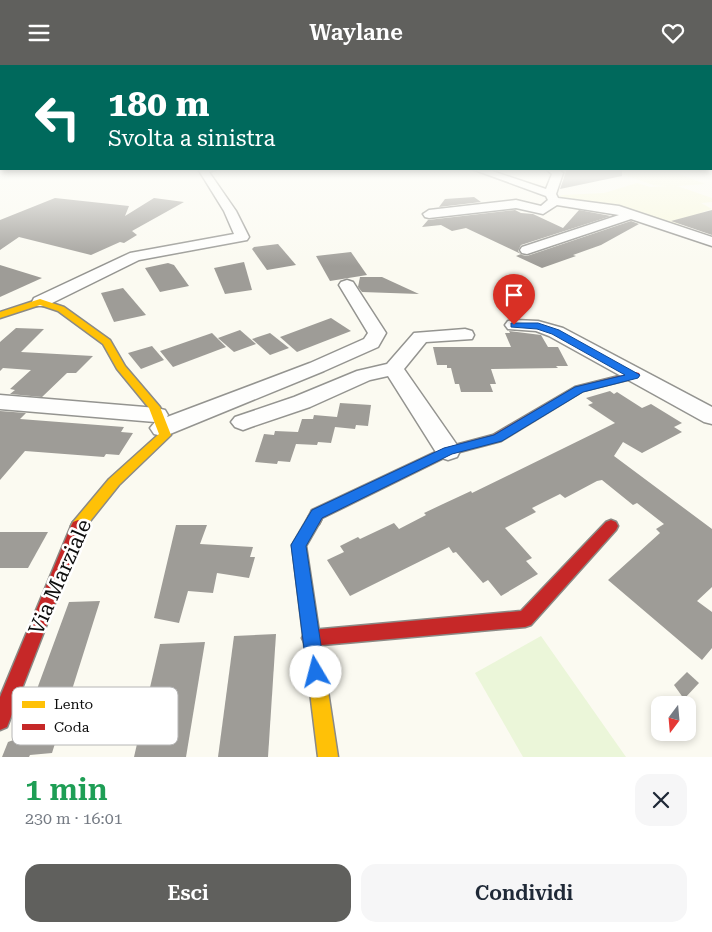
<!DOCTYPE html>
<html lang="it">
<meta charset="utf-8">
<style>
body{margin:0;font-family:"Roboto Serif",serif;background:#f6f6f7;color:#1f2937;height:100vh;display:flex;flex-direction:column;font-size:19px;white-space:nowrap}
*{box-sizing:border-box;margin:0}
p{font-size:16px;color:#747a83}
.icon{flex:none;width:28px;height:28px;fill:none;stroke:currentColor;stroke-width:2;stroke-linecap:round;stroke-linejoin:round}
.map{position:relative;height:692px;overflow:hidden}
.panel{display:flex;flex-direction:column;background:#fff;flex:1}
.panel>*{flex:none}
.guide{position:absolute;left:0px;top:0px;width:712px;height:105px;box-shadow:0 2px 8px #0003;background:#00695c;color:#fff;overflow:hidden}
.needle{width:32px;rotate:196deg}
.tools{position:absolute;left:651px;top:631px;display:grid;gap:10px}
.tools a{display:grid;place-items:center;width:45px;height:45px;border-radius:10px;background:#fff;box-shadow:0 2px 8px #0003;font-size:25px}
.pin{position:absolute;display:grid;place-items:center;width:42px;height:42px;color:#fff;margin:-51px -21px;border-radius:50% 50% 50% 0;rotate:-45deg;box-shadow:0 0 5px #0007}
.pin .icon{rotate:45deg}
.me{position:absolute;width:55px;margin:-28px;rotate:352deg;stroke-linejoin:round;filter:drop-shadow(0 0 4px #0008)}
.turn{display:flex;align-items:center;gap:18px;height:105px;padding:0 25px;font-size:22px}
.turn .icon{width:65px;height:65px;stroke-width:2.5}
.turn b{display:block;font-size:35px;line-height:42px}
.round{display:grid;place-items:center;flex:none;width:52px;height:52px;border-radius:15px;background:#f6f6f7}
.overview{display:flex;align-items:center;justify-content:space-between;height:85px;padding:0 25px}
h1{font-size:30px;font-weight:600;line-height:38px;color:#1e9e55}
.cta{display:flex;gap:10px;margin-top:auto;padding:10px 25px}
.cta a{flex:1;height:58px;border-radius:15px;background:#60605d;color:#fff;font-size:20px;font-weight:600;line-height:58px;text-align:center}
.cta a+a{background:#f6f6f7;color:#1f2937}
header{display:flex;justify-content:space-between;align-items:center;height:65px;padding:0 25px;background:#60605d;color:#fff;font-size:22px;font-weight:600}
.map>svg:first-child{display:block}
</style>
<header><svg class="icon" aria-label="menu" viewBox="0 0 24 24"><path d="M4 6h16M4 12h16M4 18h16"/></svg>Waylane<svg class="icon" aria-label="heart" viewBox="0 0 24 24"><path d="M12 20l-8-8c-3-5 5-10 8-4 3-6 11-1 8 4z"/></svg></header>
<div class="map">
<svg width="712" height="692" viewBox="0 0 712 692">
<rect width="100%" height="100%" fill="#fbfaf1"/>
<polygon fill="#f8f8dc" points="608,104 667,104 705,119 677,121 712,133 712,137 701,138 712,144 703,147 697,153 676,161 552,135 562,130 604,128 637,118 650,122 666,121 653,120"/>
<polygon fill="#ebf6d9" points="541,571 626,692 523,692 475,608"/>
<g fill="#9e9c97">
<polygon points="567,104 622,104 622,111 560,124"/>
<polygon points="474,132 481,137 439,142 445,134"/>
<polygon points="55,133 129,141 125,151 154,133 184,137 132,166 137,170 124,178 120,177 91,190 19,172 0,185 0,155"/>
<polygon points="515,145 521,148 533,149 563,163 579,145 611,151 521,180 518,186 522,190 527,191 631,156 639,159 601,180 573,190 576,191 542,203 516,191 521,189 466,163 452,166 441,160 422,162 428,155"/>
<polygon points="712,145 712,170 671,156"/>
<polygon points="278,179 296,200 267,205 252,184 254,182"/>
<polygon points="351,187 367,210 330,216 316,191"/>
<polygon points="244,197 252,225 225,229 214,203"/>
<polygon points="168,198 174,200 189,221 160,227 145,203"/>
<polygon points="0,200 42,213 0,232"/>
<polygon points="360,212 382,212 419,229 362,227 358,222"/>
<polygon points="123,223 146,250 114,257 101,228"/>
<polygon points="331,253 351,266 297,287 280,272"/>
<polygon points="16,263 44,264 21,287 93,291 76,308 67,308 42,332 10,329 15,325 10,324 31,305 3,303 0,306 0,277"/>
<polygon points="240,265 256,279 234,287 218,273"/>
<polygon points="509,266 541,270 548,282 558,282 568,301 556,301 558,303 491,304 496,319 490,319 493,327 461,327 459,319 455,319 451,303 447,303 447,300 437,300 433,282 511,282 505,268 510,268"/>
<polygon points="212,268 226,282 173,302 160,286"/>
<polygon points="270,268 289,283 270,290 252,274"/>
<polygon points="152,281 164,295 141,304 128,288"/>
<polygon points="610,326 614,329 617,327 642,343 651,339 682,358 674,362 682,367 642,388 623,377 614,391 712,464 712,522 697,536 712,547 712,583 702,595 608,515 660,468 656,464 664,459 637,438 633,440 602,415 597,416 565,433 560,429 532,443 536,447 505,463 532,493 526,496 538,509 501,531 488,515 483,518 456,487 453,488 449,482 350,531 327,495 344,487 340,481 358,472 360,474 394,458 399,464 426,450 424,448 443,439 471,426 472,428 615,358 588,340 593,338 586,333"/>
<polygon points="340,338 371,340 368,361 356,360 355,364 335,362 331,378 318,377 317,380 296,379 290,397 278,396 277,399 255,397 264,369 274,370 275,366 298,367 302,354 313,354 314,350 337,352"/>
<polygon points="0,346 26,348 20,354 124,362 121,367 133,368 119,390 106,389 104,392 25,386 0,415"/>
<polygon points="176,460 207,460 200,479 253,482 250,492 255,492 249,513 217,508 213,528 188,526 179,558 154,553"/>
<polygon points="0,467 48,467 28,503 0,503"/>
<polygon points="100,536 52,688 30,690 29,692 2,692 8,677 19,673 69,537"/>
<polygon points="276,569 268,692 218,692 234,571"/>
<polygon points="205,577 186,692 134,692 160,579"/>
<polygon points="687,607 699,618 684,634 674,620"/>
</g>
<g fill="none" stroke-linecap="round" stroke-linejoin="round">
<defs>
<g id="street">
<polygon points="198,104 217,104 209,107 236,146 249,172 247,175 139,195 46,241 34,241 32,237 34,233 130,188 234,169 224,146"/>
<polygon points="472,104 486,104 546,124 552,109 546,104 558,104 563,108 556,129 558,133 619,141 712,172 712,181 631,154 527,189 522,188 520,185 522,182 619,150 557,140 543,149 516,143 429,153 425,152 423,149 429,145 516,135 541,141 548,135 546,131"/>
<polygon points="347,215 353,217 386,268 378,282 324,306 170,369 162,371 154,369 150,363 155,357 0,344 0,330 157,343 165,345 168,350 167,352 310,298 364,274 368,268 339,220 341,217"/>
<polygon points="514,255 538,256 563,263 712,342 712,359 704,357 549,271 536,266 508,264 505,260 508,256"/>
<polygon points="465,264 472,266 474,270 472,274 426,277 404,304 457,380 460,386 457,392 448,395 439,392 388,311 370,315 310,342 251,362 243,365 235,362 231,357 235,352 294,332 357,306 387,299 414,268"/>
</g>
<g id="slow">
<polygon points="40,234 64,242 110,275 125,301 160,342 171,370 119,420 83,465 78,467 73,465 71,461 73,457 109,414 159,369 149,343 117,304 103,279 58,246 40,240 0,253 0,247"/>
<polygon points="314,449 319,451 321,455 306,481 338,692 318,692 292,480 309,451"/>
</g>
<g id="jam">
<polygon points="635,307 639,308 640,310 639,312 583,326 501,376 452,389 322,453 319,459 314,461 309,459 307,455 312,445 444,383 493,370 575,322"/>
<polygon points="78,455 83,457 85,461 7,662 0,665 0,632 71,461 73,457"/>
<polygon points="611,455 616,457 618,461 616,465 531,560 525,562 311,581 305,579 302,573 305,567 311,565 521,546 606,457"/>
</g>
</defs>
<use href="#street" stroke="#949490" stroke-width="3"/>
<use href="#slow" stroke="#8b8a86" stroke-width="3"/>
<use href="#jam" stroke="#8b8a86" stroke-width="3"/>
<use href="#street" fill="#fefefd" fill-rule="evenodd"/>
<use href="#slow" fill="#ffc107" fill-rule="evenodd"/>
<use href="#jam" fill="#c62828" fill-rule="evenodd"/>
</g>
<linearGradient id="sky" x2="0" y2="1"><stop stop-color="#99c6ee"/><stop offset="0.52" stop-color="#fdfdf9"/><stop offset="1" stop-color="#fdfdf9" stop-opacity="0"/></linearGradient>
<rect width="712" height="201" fill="url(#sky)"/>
<polygon fill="#1a73e8" stroke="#114b97" points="511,258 538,258 559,265 640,310 638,313 583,327 502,376 452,389 322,453 306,481 325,607 322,613 316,616 309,613 307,607 291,480 312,445 444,383 494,370 575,322 625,310 552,269 537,264 511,262"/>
<g text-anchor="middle" stroke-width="5" stroke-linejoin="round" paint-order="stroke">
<g font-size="21" fill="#0d0d0d" stroke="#fff">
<text transform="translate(60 512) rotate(-66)" y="7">Via Marziale</text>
</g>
</g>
<rect x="12" y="622" width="166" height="58" rx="8" fill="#fff" stroke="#b6b6b6" stroke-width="1"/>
<rect x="22" y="636" width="23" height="7" fill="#ffc107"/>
<rect x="22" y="659" width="23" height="6" fill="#c62828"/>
<g font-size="14" fill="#0d0d0d">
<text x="54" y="644">Lento</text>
<text x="54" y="667">Coda</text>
</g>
</svg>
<div class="tools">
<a><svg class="needle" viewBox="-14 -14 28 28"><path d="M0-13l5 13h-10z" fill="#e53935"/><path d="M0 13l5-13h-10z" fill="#747a83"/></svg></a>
</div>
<div class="pin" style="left:514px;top:260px;background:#d93025"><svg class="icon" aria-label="arrive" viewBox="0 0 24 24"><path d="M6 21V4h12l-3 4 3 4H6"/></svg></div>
<svg class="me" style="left:316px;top:607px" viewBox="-20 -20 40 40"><circle r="19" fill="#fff"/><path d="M0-13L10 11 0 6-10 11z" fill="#1a73e8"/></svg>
<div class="guide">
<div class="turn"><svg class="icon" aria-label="left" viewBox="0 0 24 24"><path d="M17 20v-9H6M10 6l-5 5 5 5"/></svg><div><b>180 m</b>Svolta a sinistra</div></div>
</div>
</div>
<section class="panel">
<div class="overview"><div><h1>1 min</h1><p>230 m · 16:01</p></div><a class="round"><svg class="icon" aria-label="close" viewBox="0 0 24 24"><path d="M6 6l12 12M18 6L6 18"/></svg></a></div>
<div class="cta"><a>Esci</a><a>Condividi</a></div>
</section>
